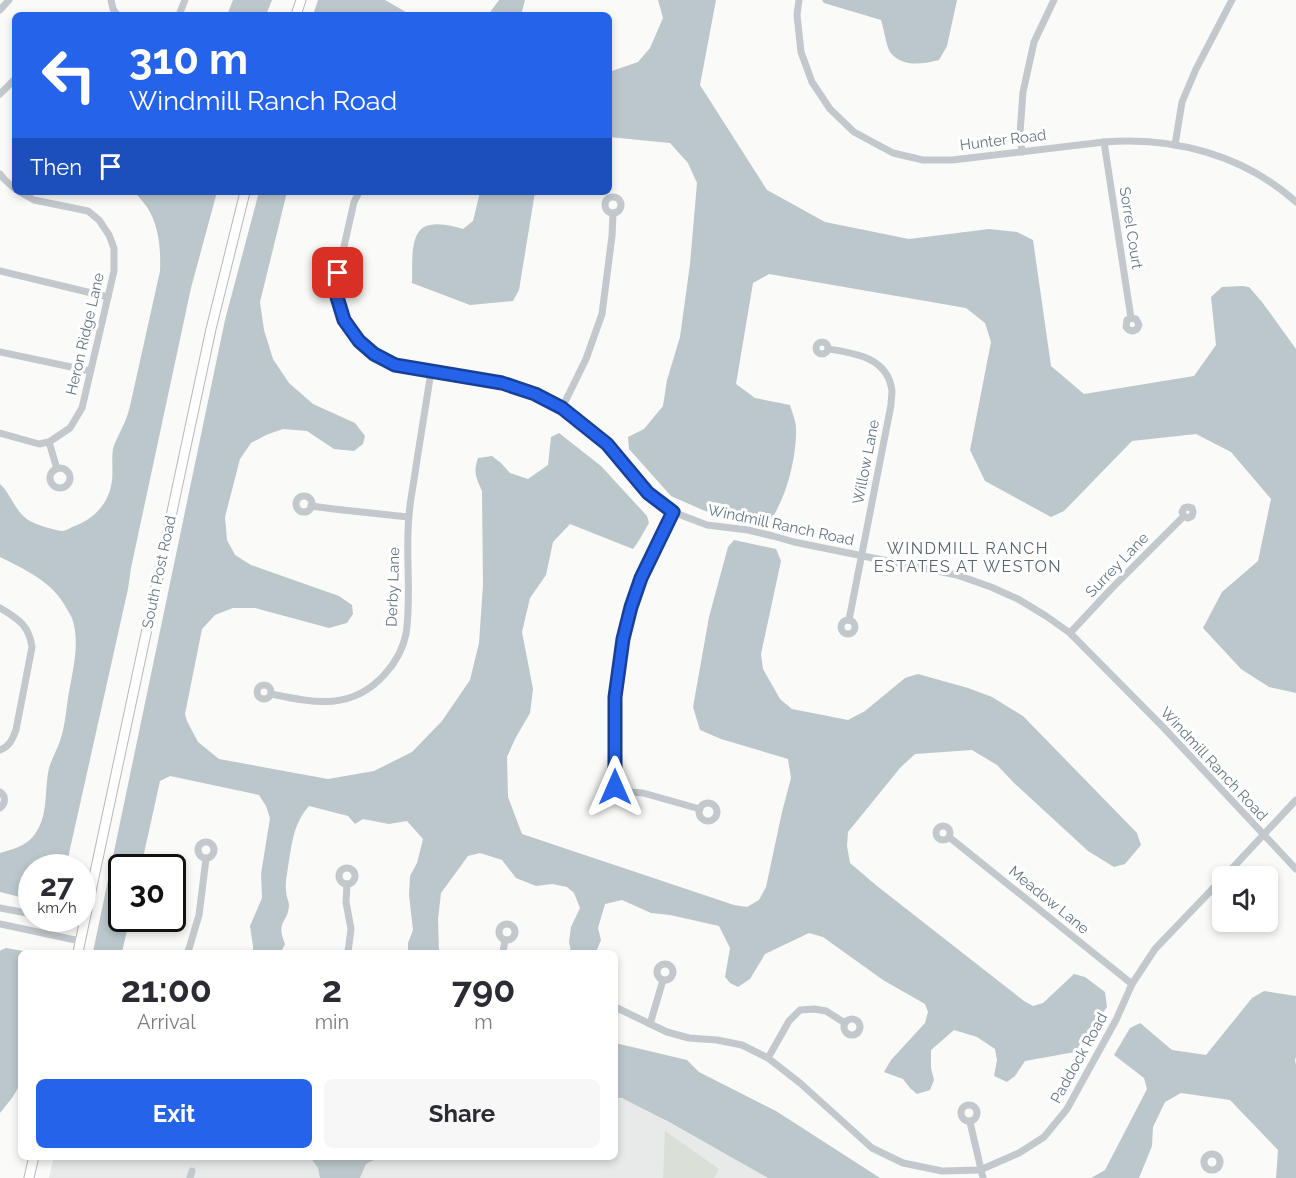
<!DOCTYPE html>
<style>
body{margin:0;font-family:Raleway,sans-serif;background:#f7f7f7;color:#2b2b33;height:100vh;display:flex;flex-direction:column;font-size:22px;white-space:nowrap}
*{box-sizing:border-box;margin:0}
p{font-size:20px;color:#7c7c81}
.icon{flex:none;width:33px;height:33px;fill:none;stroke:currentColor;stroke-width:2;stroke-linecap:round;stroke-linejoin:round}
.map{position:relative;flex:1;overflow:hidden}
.panel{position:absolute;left:18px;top:950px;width:600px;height:210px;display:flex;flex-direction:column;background:#fff;border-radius:9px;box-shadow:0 3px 9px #0003}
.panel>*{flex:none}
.hud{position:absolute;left:12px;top:12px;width:600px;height:183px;border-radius:9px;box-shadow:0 3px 9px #0003;background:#2563eb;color:#fff;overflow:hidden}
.fabs{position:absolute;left:1212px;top:866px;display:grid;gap:12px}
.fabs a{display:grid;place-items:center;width:66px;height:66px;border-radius:9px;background:#fff;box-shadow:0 3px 9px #0003;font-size:30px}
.speed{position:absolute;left:18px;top:854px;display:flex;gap:12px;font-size:30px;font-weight:700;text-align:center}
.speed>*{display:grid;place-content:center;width:78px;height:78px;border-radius:50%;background:#fff;box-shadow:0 3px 9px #0003;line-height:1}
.speed small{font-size:15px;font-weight:400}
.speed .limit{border:3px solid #111;border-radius:9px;background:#fff;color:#111}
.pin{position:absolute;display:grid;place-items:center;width:51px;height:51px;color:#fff;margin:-26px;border-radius:12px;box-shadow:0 3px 9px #0006}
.me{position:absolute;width:66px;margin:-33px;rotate:0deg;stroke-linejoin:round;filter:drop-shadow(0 0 4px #0008)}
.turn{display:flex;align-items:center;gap:21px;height:126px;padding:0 18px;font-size:27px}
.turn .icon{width:78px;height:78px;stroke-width:2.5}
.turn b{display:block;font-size:42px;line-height:51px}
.then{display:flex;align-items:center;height:57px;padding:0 18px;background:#0003;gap:12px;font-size:22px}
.eta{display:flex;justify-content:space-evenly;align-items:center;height:102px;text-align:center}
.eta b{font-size:36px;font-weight:700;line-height:42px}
.cta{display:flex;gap:12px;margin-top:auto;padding:12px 18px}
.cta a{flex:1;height:69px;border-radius:9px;background:#2563eb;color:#fff;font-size:24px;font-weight:700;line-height:69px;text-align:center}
.cta a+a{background:#f7f7f7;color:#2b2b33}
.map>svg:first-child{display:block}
</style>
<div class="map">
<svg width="1296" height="1178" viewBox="0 0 1296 1178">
<rect width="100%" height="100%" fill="#fafaf8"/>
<g fill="#e8e9e9">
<polygon points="615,1098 627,1099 768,1178 360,1178 366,1164 380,1157 615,1156"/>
<polygon points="54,1156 310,1157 318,1168 320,1176 320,1178 49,1178"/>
</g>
<polygon fill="#dadfd7" points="665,1131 719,1169 714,1178 663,1178"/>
<g fill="#bbc7cb">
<polygon points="233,0 272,0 266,15 227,15"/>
<polygon points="318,0 385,0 411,15 313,15"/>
<polygon points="499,0 525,0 521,15 488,15"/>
<path d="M 658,0 L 716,0 L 700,85 L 767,190 L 825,222 L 909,239 L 989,229 L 1017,232 L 1033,240 L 1051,366 L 1084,394 L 1194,376 L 1216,345 L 1211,297 L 1222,287 L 1242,286 L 1249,287 L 1262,302 L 1296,349 L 1296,693 L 1269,687 L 1241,669 L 1203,628 L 1222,592 L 1258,561 L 1271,499 L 1231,452 L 1196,434 L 1132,441 L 1064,511 L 1051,517 L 985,481 L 970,450 L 991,342 L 985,323 L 966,308 L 769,274 L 753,283 L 736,384 L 755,398 L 790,405 C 792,412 796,421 796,428 C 797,456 786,502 768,523 L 705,511 L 671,496 L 629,449 L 628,437 L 644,429 L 663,406 L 667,380 L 680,337 L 690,264 L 697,183 L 688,163 L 670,143 L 609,137 L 609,72 L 638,62 L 650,48 L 663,18 Z"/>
<path d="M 822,0 L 957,0 L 947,46 L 939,60 C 923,64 902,68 890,52 C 886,45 884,29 881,20 L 824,3 Z"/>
<path d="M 135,192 L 217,192 L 191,288 L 131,568 L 128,589 L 66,867 L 32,867 L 31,898 L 24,898 L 0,892 L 0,853 C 13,849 27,846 35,834 C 49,815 44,790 49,768 C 52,758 58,748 61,738 C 65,725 66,711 68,698 C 72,673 80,646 73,621 C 72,617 69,613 67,609 C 52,581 27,571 0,557 L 0,484 C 12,495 16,515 32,522 C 38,525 57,531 63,531 C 66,530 69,529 72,527 C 91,521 107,506 111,486 C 114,474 111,461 113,449 C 115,441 119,435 122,428 C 126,421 128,413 130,406 L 160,271 C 161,250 159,225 147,207 C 143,202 139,197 135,192 Z"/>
<path d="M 259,192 L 287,192 L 260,302 L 264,330 L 273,359 L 289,383 L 313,404 L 355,423 L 365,436 L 363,444 L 354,451 L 334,449 L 307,431 L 283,429 L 266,435 L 251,443 L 240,459 L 225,517 L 227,540 L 235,555 L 251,565 L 339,596 L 352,605 L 353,614 L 347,623 L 329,628 L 255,608 L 233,608 L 215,615 L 202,629 L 185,714 L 187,721 L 198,742 L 219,759 L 328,779 L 374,771 L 412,752 L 442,721 L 470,680 L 479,643 L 483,585 L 482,491 C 476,477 473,472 478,458 L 492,456 L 501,463 L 510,473 L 528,479 L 548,465 L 551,437 L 559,433 L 601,466 L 647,516 L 649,523 L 638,542 L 633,549 L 570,524 L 553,542 L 546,575 L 530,598 L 522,632 L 533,689 L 530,713 L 515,739 L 507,757 L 508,797 L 522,834 L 734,905 L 747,907 L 759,900 L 766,887 L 782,812 L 791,778 L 788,759 L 721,739 L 700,730 L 693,707 L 709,617 L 728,547 L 734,540 L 776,549 L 781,561 L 761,654 L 763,669 L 780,699 L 792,709 L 848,720 L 865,711 L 905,678 L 918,674 L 968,688 L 992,697 L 1023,716 L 1137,833 L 1141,845 L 1125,864 L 1114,867 L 1088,851 L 1014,783 L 997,765 L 972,750 L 915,754 L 900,768 L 848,832 L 847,846 L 850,863 L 877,886 L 1024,1001 L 1033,1006 L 1043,1003 L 1074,974 L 1085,977 L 1105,992 L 1107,1007 L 1075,1052 L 1025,1061 L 1015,1076 L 1007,1082 L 994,1076 L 997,1060 L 995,1049 L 977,1037 L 954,1030 L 931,1050 L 931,1068 L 934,1080 L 930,1090 L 917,1094 L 910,1088 L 903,1079 L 884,1072 L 891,1060 L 925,1023 L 928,1012 L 925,1004 L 883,980 L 823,937 L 809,933 L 765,954 L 750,979 L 738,987 L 730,983 L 725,977 L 730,948 L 719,926 L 670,915 L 651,913 L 622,900 L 605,904 L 598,928 L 601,940 L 596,952 L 571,952 L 569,942 L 571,927 L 580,908 L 574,893 L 567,887 L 552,884 L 536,886 L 516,878 L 502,860 L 480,853 L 468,856 L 441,893 L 438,919 L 439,952 L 408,952 L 408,943 L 413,930 L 409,895 L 410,876 L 417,863 L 423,839 L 407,821 L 389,824 L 363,819 L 355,824 L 348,816 L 309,806 C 293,824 292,844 288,867 C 287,875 285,883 286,890 C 286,895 288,900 289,904 C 289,923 275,920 285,944 L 281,952 L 253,952 L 253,946 L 250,926 L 262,898 L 261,874 L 270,818 L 266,806 L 259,795 L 170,776 L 160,781 L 141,867 L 122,867 L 122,918 L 130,918 L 122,952 L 93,952 L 225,320 Z"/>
<path d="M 480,192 L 535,192 L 519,290 L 513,301 L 470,305 L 412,283 C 413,266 408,228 430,225 C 441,223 453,226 463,229 L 473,221 Z"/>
<polygon points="6,948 29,952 21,952 21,1083 12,1098 0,1113 0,951 1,950"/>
<polygon points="1264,991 1296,996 1296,1057 1295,1060 1296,1065 1296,1178 1276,1178 1278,1150 1230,1100 1181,1093 1165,1102 1153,1127 1152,1146 1139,1178 1091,1178 1105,1170 1147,1089 1144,1078 1114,1055 1130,1028 1140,1023 1172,1050 1206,1055 1252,998"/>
<polygon points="615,1043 687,1060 699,1072 776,1111 880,1178 768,1178 669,1122 622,1098 615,1098"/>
<polygon points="310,1157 380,1157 366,1164 360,1178 320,1178 318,1168"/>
</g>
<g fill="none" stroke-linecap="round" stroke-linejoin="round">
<defs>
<g id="secondary">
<polyline points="296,15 301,0"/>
<polyline points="78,952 211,329 245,192"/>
<polyline points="29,1178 34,1156"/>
</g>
</defs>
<use href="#secondary" stroke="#b3babf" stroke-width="11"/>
<g stroke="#c3c8cc" stroke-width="7">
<polyline points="111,0 113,9 117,15"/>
<path d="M 799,0 L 797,15 L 801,52 L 812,82 L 830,109 L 854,132 L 893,153 L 923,160 L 952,160 L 1104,142 C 1173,136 1244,155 1296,202"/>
<polyline points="0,10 9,0"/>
<polyline points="179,15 185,0"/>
<polyline points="0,94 15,79"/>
<polyline points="1104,142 1131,318 1127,320 1126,327 1129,330 1133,331 1137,329 1139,325 1136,319 1131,318"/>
<polyline points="1175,145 1182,102 1196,69 1232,0"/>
<polyline points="1022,152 1020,133 1023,92 1034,42 1054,0"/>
<polyline points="0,174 4,179 15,189"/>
<polyline points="359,192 354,202 338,273 337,297 344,320 359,341 374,354 395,365 502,383 535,394 562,408 607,444 648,493 673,512 707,525 748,530 773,536 794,542 957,575 991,587 1018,599 1046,616 1070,633 1163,727 1296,869"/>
<circle cx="613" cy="205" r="8"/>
<polyline points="0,271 108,297"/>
<circle cx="822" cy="348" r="6"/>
<path d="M 828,349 C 854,353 888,357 892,391 C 892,395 891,401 891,405 L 849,620"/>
<polyline points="0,352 90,371"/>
<polyline points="562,408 586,359 602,314 612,236 613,213"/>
<polyline points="0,433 39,444 49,442 70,428 82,408 114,271 114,248 109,235 99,220 88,211 34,200 20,192"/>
<polyline points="49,442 57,469"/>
<circle cx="60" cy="478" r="10"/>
<circle cx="304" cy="504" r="8"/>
<polyline points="311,506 334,509 408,517"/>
<polyline points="673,512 641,578 631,607 623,639 615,697 615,787 617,791 643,793 700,809"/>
<path d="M 0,608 C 18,619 29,625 32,647 L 16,730 C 12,740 10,746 0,750"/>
<circle cx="848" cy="627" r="7"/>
<polyline points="1070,633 1112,588 1184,516 1182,512 1184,508 1188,507 1192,508 1193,512 1192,516 1188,518 1184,516"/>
<circle cx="264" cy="692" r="7"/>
<path d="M 271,694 C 315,703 352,711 385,674 C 395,663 403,649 406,634 C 412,595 405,555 409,516 C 410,499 414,483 416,466 C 421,435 426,403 431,372"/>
<path d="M 0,792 C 6,796 6,803 0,808"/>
<circle cx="708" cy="812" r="9"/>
<circle cx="943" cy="833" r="7"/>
<polyline points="949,837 1132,984"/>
<circle cx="206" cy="850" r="8"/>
<circle cx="347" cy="876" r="8"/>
<polyline points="1225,876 1296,800"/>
<polyline points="347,884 346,902 351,929 348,952"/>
<polyline points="0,908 32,914"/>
<polyline points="54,918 84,924"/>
<circle cx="507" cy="932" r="8"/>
<polyline points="0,924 80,941"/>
<polyline points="188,952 199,915 206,859"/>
<polyline points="503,952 505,940"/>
<circle cx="665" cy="972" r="8"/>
<polyline points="615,1007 667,1032 689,1038 717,1040 742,1045 768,1058 800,1083 872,1148 903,1163 942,1171 980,1170 1019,1153 1044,1137 1067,1109 1116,1020 1132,984 1155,949 1222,879"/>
<circle cx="852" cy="1027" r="8"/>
<polyline points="650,1024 663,980"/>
<polyline points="768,1058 789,1021 800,1010 814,1009 826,1011 845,1023"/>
<circle cx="969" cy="1113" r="8"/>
<polyline points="970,1122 983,1178"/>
<circle cx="1212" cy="1162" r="8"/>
<polyline points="190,1178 192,1171"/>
</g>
<use href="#secondary" stroke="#fff" stroke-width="9"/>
</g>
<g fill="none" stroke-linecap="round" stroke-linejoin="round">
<defs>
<polyline id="route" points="338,273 337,297 344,320 359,341 374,354 395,365 502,383 535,394 562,408 607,444 648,493 673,512 641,578 631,607 623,639 615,697 615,787"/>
</defs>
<use href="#route" stroke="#184099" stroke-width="15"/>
<use href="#route" stroke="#2563eb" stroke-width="10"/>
</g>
<g text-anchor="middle" stroke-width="6" stroke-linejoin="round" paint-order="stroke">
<g font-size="15" fill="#657683" stroke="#fff">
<text transform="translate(1003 140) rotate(-7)" y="5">Hunter Road</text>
<text transform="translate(1131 228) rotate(81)" y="5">Sorrel Court</text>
<text transform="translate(85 334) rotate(-77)" y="5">Heron Ridge Lane</text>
<text transform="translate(866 462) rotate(-79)" y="5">Willow Lane</text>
<text transform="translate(781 525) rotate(12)" y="5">Windmill Ranch Road</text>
<text transform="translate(1117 565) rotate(-46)" y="5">Surrey Lane</text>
<text transform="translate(159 572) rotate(-78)" y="5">South Post Road</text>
<text transform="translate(393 587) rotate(-88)" y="5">Derby Lane</text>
<text transform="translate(1214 764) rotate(47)" y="5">Windmill Ranch Road</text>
<text transform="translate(1049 900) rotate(39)" y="5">Meadow Lane</text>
<text transform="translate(1079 1058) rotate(-61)" y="5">Paddock Road</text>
</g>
<g font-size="16" letter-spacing="1.5" fill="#57646e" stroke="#fff">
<text x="968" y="554">WINDMILL RANCH<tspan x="968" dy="18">ESTATES AT WESTON</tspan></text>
</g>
</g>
</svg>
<div class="fabs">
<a><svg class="icon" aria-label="sound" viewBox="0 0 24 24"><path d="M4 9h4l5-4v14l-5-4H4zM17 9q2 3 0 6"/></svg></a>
</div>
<div class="speed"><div>27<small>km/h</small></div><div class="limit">30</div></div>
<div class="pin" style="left:338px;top:273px;background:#d93025"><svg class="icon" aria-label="arrive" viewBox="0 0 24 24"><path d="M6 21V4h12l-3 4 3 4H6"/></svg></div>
<svg class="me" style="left:615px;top:787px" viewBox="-20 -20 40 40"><path d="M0-17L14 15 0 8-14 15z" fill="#2563eb" stroke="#fff" stroke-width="4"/></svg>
<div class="hud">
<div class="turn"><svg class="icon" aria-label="left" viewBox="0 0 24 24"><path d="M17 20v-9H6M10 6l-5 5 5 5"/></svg><div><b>310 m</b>Windmill Ranch Road</div></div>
<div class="then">Then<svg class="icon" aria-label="arrive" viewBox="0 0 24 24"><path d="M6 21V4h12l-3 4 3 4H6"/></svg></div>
</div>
<section class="panel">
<div class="eta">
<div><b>21:00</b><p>Arrival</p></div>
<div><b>2</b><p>min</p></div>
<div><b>790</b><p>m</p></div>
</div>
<div class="cta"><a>Exit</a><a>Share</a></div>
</section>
</div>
